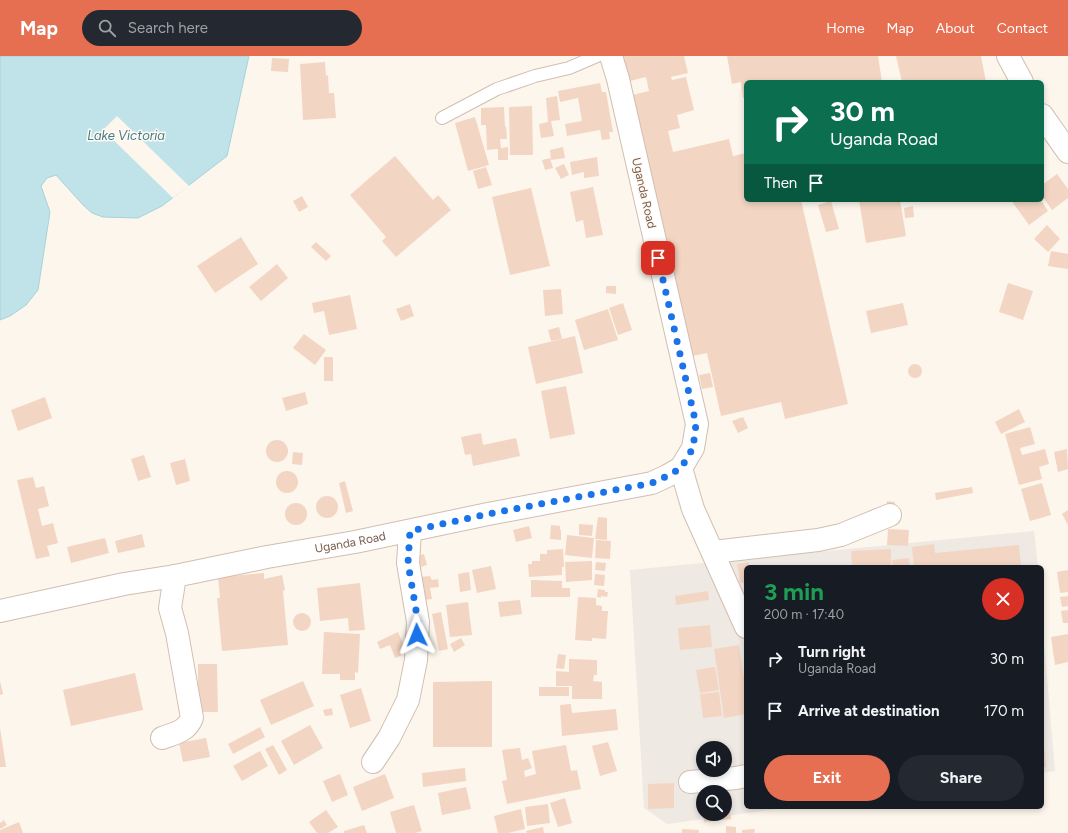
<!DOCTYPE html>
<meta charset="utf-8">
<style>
body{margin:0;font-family:Figtree,sans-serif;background:#242831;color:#f1f3f6;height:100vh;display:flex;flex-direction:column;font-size:15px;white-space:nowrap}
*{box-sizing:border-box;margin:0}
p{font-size:13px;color:#9ea1a6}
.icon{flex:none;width:22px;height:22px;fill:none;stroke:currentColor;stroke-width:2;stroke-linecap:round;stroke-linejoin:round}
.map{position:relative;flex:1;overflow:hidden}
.details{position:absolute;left:744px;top:509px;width:300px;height:244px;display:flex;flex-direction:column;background:#171b24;border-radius:6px;box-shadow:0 2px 6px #0003}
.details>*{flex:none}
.hud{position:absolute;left:744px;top:24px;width:300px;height:122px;border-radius:6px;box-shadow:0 2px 6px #0003;background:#0b6e4f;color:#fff;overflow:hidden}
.fabs{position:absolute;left:696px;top:685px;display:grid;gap:8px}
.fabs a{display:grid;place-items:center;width:36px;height:36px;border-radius:50%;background:#171b24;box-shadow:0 2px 6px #0003;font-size:20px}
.pin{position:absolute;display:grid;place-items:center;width:34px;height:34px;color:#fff;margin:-17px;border-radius:8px;box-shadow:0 2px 6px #0006}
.me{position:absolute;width:44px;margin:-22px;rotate:358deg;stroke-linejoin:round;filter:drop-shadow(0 0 3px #0008)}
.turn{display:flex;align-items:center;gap:14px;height:84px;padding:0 20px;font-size:18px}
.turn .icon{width:52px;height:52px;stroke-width:2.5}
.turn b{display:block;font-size:28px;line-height:34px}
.then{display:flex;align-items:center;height:38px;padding:0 20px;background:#0003;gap:8px;font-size:15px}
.round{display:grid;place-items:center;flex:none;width:42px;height:42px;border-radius:21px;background:#242831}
.overview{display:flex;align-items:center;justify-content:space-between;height:68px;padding:0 20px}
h1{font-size:24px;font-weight:700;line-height:30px;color:#1e9e55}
.cta{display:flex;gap:8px;margin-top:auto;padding:8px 20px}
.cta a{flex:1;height:46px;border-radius:24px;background:#e76f51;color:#fff;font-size:16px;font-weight:700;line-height:46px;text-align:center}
.cta a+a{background:#242831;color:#f1f3f6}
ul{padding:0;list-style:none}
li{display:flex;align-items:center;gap:12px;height:52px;padding:0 20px}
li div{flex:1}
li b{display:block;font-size:15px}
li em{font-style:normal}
header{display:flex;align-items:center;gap:24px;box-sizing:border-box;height:56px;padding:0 20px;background:#e76f51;color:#fff}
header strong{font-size:19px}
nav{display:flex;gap:22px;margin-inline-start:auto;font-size:14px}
.search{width:280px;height:36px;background:#242831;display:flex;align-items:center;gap:10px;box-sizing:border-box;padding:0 14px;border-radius:22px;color:#9ea1a6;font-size:15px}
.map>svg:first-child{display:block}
</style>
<header>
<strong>Map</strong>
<div class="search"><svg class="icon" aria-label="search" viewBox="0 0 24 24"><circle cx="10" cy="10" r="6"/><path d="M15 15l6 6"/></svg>Search here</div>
<nav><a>Home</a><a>Map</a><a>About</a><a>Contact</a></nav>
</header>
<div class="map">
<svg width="1068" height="777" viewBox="0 0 1068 777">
<rect width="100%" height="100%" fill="#fdf6ec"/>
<g fill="#efe9e4" fill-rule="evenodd">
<path d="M 1034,475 L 1038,511 L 746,511 L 746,751 L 791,751 L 667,768 L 644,752 L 630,514 ZM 703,692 L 725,692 L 725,714 L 703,714 ZM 703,736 L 725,736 L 725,758 L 703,758 Z"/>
<polygon points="1042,561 1055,715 1042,717"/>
</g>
<polygon fill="#bfe3e8" stroke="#a5d3da" points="0,0 249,0 227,100 162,150 138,162 103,161 92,157 83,149 56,119 47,122 41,130 50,156 38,234 26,249 10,260 0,264"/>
<polygon fill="#fdf6ec" points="117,60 189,130 173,142 103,74"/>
<g fill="#f3d5c3">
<polygon points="620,0 684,0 688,17 671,21 672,24 686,21 694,54 677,59 680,72 668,75 673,96 729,83 733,100 746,97 746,144 801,144 848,348 785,363 781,346 721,360 707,297 683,302 624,41 649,35 646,21 626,26"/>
<polygon points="727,0 878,0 882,26 746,26 746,41 743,42 741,26 732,28"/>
<polygon points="896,0 981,0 986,26 902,26"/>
<polygon points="272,2 289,3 288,16 271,15"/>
<polygon points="325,6 326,20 328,19 329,37 334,37 336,62 303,64 300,8"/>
<polygon points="600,27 602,36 606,36 613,76 609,76 610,83 602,84 600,74 567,80 565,68 582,65 578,42 560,46 558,35"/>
<polygon points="557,40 560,64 551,65 554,80 541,82 539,68 548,66 546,42"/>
<polygon points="532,50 533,99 510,99 509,51"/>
<polygon points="504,51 505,71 506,70 507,83 500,83 501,92 508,91 508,104 498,104 498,93 487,94 486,69 481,69 481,52"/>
<polygon points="475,61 489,109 468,115 455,67"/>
<polygon points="563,91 565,102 551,104 550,94"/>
<polygon points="395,100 433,144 438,139 451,154 396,201 382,185 386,181 350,139"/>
<polygon points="597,101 599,120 584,122 584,116 572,119 570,106"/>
<polygon points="550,102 553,112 545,114 542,104"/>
<polygon points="564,108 569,119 561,123 555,112"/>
<polygon points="486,111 492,129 478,133 473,115"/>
<polygon points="1057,118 1068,133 1068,142 1052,154 1042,140 1042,129"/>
<polygon points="593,131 603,179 586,182 583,164 576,166 570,136"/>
<polygon points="531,132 550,210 510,219 492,141"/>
<polygon points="302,140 308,151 299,156 293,145"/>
<polygon points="859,144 900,144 906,180 866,187"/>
<polygon points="1011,144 1041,144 1048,155 1029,169"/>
<polygon points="831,145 839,173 826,176 818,149"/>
<polygon points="913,150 914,161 905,162 904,152"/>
<polygon points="1047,169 1060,183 1048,196 1034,183"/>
<polygon points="241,181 258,208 215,237 197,210"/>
<polygon points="316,186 331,200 326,205 311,191"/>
<polygon points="1051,195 1068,198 1068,213 1048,210"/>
<polygon points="277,208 288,222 261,245 249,231"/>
<polygon points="1008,227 1033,235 1023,264 999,256"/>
<polygon points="606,230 616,230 616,238 606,237"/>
<polygon points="561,233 563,258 545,260 543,234"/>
<polygon points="350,239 357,273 329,279 324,255 314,257 312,247"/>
<polygon points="623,247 632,274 618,279 609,252"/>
<polygon points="903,247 908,269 871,277 866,255"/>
<polygon points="410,248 414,260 401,265 396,253"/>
<polygon points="608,253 618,284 584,294 575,264"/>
<polygon points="559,271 562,283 551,285 548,274"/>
<polygon points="304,278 326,294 315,309 293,292"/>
<polygon points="575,280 583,317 536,328 528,291"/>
<rect x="324" y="301" width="9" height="24"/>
<circle cx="915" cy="315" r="7"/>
<polygon points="710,317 713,331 702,333 699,319"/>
<polygon points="566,330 575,378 550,383 541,335"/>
<polygon points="305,336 308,348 286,355 282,342"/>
<polygon points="45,341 52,362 18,375 11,354"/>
<polygon points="1019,353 1025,366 1001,378 995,366"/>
<polygon points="743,361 748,372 738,377 732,365"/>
<polygon points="1030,371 1035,388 1020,392 1022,399 1045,393 1049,408 1039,411 1042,423 1019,429 1005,378"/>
<polygon points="481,377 483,389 516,382 520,400 473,410 471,398 465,399 461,381"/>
<circle cx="277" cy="395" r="11"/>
<polygon points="1067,393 1068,413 1058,416 1054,396"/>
<polygon points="293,396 303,397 302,409 292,408"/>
<polygon points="144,399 151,421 138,425 131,403"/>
<polygon points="185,403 190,425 176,429 170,407"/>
<circle cx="287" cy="426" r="11"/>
<polygon points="33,421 36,432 44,430 49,450 38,453 42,470 53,467 58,487 47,490 50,500 36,503 17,424"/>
<polygon points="345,425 353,455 346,457 339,427"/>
<polygon points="1042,427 1051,459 1030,465 1021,433"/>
<polygon points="972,431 973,437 936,444 935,437"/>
<circle cx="327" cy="451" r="11"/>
<polygon points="887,445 895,446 894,455 886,454"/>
<circle cx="296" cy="458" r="11"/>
<polygon points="1068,454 1068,469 1062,458"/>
<polygon points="598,461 607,462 607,484 595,483"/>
<polygon points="579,468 593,469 592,480 579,479"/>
<polygon points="551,469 560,470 560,474 561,474 561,484 550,483"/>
<polygon points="529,470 532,482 516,486 513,474"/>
<polygon points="888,473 909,474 908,490 887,489"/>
<polygon points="142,478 145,491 118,497 115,485"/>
<polygon points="567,479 594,482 592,502 565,499"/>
<polygon points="105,482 109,497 71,507 67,491"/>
<polygon points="596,484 611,485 610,503 595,502"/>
<polygon points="934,488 935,497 1019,489 1021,511 914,511 912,491"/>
<polygon points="563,493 564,511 562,511 562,519 529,521 528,508 532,508 532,505 540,505 540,498 547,498 547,494"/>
<polygon points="891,493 891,511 852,511 851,495"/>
<polygon points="424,498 427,509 421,511 417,500"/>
<polygon points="909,502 910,511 893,511 892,504"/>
<polygon points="592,505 592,524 566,526 565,506"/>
<polygon points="596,506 606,507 605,515 595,514"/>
<polygon points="749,506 749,511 746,511 746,527 740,527 737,508"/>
<polygon points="491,510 496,533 477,537 472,514"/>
<polygon points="1068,514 1068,536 1060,537 1057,516"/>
<polygon points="469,516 471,534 460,536 458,518"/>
<polygon points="264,517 264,523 282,519 285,534 283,535 288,589 222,595 217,542 220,542 218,521"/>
<polygon points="595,518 605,519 604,530 594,529"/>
<polygon points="430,520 432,524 438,523 439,531 430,532 432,543 423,544 420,521"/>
<polygon points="531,524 562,525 562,532 570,532 570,541 531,541"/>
<polygon points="360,527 365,574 349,575 348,562 320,565 317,532"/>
<polygon points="598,533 605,534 605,536 608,536 607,541 601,540 601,542 597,541"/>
<polygon points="708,535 709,544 676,549 675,540"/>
<polygon points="1068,540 1068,550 1062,551 1060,541"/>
<polygon points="578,541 596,542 596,549 602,550 602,555 608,555 606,583 592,582 592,585 575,584"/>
<polygon points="520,544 522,558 500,561 498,546"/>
<polygon points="468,546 472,579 450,581 446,549"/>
<polygon points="1068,554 1068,567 1063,567 1061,555"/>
<polygon points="441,556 448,593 439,595 432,558"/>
<circle cx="302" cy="566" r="9"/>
<polygon points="710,569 712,591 680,594 678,572"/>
<polygon points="324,576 360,578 358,617 355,616 355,624 340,624 340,618 322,618"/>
<polygon points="398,576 407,597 395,602 390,589 380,593 377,586"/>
<polygon points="1068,578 1068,606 1055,609 1051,581"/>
<polygon points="461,582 465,589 454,596 450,588"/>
<polygon points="739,589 746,636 746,658 724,662 714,593"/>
<polygon points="558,598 566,599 564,613 556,612"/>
<polygon points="569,603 597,604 597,619 594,619 593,625 602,626 602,643 572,643 572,630 556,630 556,615 569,616"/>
<polygon points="198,608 217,608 218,656 198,656"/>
<polygon points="715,611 719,634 700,637 696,614"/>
<polygon points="135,617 143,654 71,670 63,634"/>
<polygon points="0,625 3,638 0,639"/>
<polygon points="303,625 314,650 271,669 260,644"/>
<polygon points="492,625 492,691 433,691 433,626"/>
<rect x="539" y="631" width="30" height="9"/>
<polygon points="361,632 371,665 350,672 340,639"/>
<polygon points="719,636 722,660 703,662 700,638"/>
<polygon points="571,648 572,657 616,653 618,674 562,680 560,649"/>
<polygon points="332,652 333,659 325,660 323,654"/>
<polygon points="310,669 323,692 294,709 281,685"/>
<polygon points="260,671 265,681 233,698 228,688"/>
<polygon points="0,672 6,711 0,711"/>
<polygon points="206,682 210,701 183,706 179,687"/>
<polygon points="608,686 617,715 600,720 592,690"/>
<polygon points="273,689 287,714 279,719 265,693"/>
<polygon points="566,689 571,715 577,714 581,733 507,748 502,725 507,724 502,694 520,692 522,704 528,702 532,712 524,715 525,721 536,718 532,695"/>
<polygon points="1042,690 1044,690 1046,711 1042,711"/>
<polygon points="260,695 268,710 242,725 233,710"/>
<polygon points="465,712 466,725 423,731 422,717"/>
<polygon points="340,718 348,739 332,746 323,725"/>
<polygon points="385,718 394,742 362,755 353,731"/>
<polygon points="674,727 674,752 648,753 648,728"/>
<polygon points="466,731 471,753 442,759 438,737"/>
<polygon points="565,742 572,767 558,771 550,747"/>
<polygon points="729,746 731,763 704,766 703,758 725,758 725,747"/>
<polygon points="548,748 550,767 527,770 525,751"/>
<polygon points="414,749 422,775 415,777 396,777 390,756"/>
<polygon points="521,753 525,773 508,777 498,777 494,760"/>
<polygon points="326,754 338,771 328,777 317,777 309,766"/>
<polygon points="4,764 7,769 0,773 0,767"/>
<polygon points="19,766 23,777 0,777 0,774"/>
<polygon points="364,769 367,777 344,777 344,775"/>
<polygon points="726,770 736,771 736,777 726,777"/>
<polygon points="543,771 544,777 527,777 526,775"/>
<polygon points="682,773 699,774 699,777 682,777"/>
<polygon points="755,773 754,777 742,777 742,774"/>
</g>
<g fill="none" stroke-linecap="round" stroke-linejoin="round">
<defs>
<polyline id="lane" points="442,62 497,33 535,20 569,12 597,0"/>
<g id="street">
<polyline points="1008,0 1022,26"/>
<polyline points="1042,59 1068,96"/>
<polyline points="681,412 693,453 746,571"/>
<polyline points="713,496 818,484 841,479 890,459"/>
<path id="s1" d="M 0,555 L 124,528 L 175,520 L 267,501 L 355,486 L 488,458 L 652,427 L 667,420 L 681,412 L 693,392 L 697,368 L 618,23 L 611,0"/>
<path d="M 162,682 C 175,677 186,676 192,662 L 177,577 L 170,552 L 175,520"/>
<polyline points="373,706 389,682 408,644 416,604 418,566 408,507 410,475"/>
<polyline points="690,726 736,722 746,720"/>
</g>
</defs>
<use href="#lane" stroke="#d1beb0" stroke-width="14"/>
<use href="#street" stroke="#d1beb0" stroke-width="24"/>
<use href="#lane" stroke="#fff" stroke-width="12"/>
<use href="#street" stroke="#fff" stroke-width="22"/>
</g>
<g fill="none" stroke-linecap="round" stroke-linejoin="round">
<polyline stroke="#1a73e8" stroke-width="7" stroke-dasharray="0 12.6" points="417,579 418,566 408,507 410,475 488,458 652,427 667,420 681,412 693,392 696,368 658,202"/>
</g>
<g text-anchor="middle" stroke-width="3" stroke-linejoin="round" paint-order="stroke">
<g font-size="12" fill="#7a5c4d" stroke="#fffaf3">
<text transform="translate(644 137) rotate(77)" y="4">Uganda Road</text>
<text dy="4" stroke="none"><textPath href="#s1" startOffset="357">Uganda Road</textPath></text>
</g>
<g font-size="13" font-style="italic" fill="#437c86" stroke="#fffaf3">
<text x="126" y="84">Lake Victoria</text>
</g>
</g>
</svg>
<div class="fabs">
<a><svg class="icon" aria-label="sound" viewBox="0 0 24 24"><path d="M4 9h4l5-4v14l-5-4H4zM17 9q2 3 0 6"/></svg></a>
<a><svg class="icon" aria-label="search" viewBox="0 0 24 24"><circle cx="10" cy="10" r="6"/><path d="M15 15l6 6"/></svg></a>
</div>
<div class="pin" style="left:658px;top:202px;background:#d93025"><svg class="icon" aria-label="arrive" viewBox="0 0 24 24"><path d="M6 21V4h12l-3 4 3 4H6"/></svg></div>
<svg class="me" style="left:417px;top:579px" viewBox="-20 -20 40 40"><path d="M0-17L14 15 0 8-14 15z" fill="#1a73e8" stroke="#fff" stroke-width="4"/></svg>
<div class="hud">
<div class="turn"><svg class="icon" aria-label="right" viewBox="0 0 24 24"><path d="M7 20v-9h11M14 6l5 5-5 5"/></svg><div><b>30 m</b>Uganda Road</div></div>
<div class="then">Then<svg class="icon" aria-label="arrive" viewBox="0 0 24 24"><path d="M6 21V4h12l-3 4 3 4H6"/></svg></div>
</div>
<section class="details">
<div class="overview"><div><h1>3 min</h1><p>200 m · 17:40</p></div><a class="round" style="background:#d93025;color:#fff"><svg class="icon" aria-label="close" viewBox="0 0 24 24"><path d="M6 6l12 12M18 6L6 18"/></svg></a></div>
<ul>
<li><svg class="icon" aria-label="right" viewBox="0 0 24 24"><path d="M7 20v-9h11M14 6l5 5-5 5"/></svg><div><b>Turn right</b><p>Uganda Road</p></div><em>30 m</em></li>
<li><svg class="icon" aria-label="arrive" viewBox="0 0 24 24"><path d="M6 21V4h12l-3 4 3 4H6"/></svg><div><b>Arrive at destination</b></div><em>170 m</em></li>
</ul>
<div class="cta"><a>Exit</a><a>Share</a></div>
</section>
</div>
